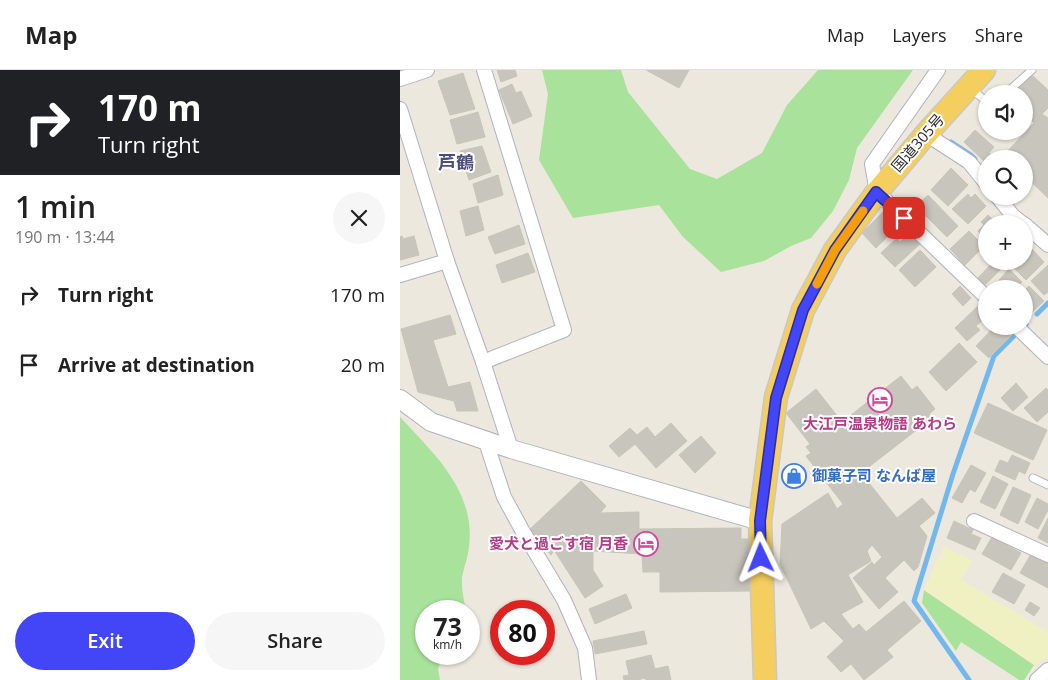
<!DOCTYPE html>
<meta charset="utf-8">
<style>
body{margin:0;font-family:"Open Sans","Noto Sans JP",sans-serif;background:#f6f6f6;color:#222;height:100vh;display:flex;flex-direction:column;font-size:19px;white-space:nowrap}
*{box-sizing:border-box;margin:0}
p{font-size:16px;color:#767676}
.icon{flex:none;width:28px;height:28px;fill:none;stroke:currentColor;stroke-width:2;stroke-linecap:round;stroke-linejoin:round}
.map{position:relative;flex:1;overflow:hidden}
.sheet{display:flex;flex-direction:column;background:#fff;width:400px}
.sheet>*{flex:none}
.guide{background:#202124;color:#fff;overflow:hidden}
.controls{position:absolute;left:578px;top:15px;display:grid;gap:10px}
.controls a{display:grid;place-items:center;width:55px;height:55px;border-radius:50%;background:#fff;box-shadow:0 1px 4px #0004;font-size:25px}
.speed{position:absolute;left:15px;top:530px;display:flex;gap:10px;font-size:25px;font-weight:700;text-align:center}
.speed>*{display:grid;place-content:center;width:65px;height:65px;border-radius:50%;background:#fff;box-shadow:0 1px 4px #0004;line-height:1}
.speed small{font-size:12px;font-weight:400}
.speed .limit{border:8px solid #d22;background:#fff;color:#111}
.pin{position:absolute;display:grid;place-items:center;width:42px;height:42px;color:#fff;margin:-21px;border-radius:10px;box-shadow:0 2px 8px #0006}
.me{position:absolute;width:55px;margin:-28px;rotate:358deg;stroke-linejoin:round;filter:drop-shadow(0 0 4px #0008)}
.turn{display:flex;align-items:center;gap:18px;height:105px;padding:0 15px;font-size:22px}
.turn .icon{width:65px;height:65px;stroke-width:2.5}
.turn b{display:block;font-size:35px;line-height:42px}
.round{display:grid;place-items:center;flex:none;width:52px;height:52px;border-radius:26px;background:#f6f6f6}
.headline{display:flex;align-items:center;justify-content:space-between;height:85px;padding:0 15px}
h1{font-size:30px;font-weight:600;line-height:38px}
.cta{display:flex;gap:10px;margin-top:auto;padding:10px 15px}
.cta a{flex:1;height:58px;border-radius:30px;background:#4246f6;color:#fff;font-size:20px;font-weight:600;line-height:58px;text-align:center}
.cta a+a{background:#f6f6f6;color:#222}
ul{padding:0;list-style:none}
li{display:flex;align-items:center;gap:15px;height:70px;padding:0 15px}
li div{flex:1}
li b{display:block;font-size:19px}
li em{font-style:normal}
header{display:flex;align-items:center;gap:30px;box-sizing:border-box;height:70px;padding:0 25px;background:#fff;border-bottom:1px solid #e0e0e0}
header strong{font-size:24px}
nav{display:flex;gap:28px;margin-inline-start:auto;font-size:18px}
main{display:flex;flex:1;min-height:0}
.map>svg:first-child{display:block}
</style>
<header>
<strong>Map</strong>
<nav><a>Map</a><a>Layers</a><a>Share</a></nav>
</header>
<main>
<section class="sheet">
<div class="guide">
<div class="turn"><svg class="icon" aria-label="right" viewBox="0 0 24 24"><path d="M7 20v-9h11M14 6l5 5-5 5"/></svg><div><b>170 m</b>Turn right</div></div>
</div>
<div class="headline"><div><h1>1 min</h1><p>190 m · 13:44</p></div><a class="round"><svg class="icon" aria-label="close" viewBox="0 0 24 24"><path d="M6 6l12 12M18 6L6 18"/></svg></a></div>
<ul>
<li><svg class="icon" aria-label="right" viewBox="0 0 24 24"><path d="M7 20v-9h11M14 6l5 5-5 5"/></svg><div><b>Turn right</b></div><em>170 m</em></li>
<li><svg class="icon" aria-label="arrive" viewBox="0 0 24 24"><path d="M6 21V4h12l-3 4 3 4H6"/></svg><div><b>Arrive at destination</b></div><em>20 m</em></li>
</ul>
<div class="cta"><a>Exit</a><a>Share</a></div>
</section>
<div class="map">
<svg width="648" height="610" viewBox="0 0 648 610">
<rect width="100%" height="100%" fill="#ede8de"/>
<g fill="#a8e29b">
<polygon points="142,0 221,0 228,22 290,99 317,109 362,83 387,35 418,0 513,0 457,78 449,110 433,141 411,168 391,176 364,191 321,202 283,167 259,135 173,148 139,90 148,24"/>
<path d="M 0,347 C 34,384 76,421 69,477 C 68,487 64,497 62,507 C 61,518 64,530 66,541 L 26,541 L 26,584 L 43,584 L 38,599 L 40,610 L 0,610 Z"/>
<polygon points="524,520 634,595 624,610 619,610 561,572 556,581 522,533"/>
</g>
<polygon fill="#f0f1c2" points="544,477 572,490 561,510 648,562 648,588 634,595 524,520"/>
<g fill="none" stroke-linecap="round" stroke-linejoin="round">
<g stroke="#73b8ec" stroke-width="5">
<polyline points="551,72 571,85 575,89"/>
<polyline points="637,244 648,233"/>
<polyline points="569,610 514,531 553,404 594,286 626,254"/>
</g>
</g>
<g fill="#c8c5bd" stroke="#c8c5b7">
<polygon points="97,0 115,0 117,6 101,12"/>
<polygon points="246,0 289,0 279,18"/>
<polygon points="63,3 75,39 50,45 38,11"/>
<polygon points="631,4 648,20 648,38 642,44 648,48 648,128 624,105 624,89 606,89 603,86 634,53 630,49 624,57 624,24 613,24"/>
<polygon points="112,14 116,23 121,21 132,46 113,54 99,20"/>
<polygon points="78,42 85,67 57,74 50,50"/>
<polygon points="575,60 594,77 589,83 595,89 586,89 586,93 564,72"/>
<polygon points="82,76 91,102 69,110 60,81"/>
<polygon points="551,98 568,115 548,136 531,120"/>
<polygon points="98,105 103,125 78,133 73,114"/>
<polygon points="568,124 571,128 575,124 586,136 568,154 552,139"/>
<polygon points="528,125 558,156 547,167 526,146 518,154 508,144"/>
<polygon points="78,136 84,160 66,166 60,141"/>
<polygon points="484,141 499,155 476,178 462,163"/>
<polygon points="588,145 597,154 586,154 586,170 578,161 584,155 581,152"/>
<polygon points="119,155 125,174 95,184 88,167"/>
<polygon points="569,161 584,176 565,195 550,179"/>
<polygon points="510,163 520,174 495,197 481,183 497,168 500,172"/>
<polygon points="2,166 3,169 14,166 19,185 0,190 0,167"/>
<polygon points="631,178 644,192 626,210 612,196 617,191 624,191 624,184"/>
<polygon points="520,180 536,197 515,217 499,200"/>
<polygon points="128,183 135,202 102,213 96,195"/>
<polygon points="593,192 601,199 585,215 578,208"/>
<polygon points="648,195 648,222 644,225 631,211"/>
<polygon points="609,199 622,212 616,219 597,219 602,213 599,210"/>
<polygon points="560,216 571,228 563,236 552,224"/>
<polygon points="629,216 644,231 627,247 624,244 624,221"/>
<polygon points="578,236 586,247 576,256 580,260 567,271 555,258"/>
<polygon points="50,245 56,264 33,270 48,317 70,312 78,341 57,341 54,331 18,322 1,259"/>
<polygon points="595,256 602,256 612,265 589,288 576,276"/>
<polygon points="559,273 577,292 546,321 529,302"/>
<polygon points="501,306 512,320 517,316 535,339 529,344 532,348 461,403 497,448 522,428 535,443 519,456 527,466 518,497 514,501 504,490 485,508 498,522 479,539 453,508 472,492 474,495 482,487 472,475 467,481 471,491 448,505 463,532 441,544 453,559 459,554 466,562 504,531 521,551 487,580 493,587 464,610 451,594 441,602 427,587 444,571 424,551 411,559 380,494 382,454 428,423 437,439 443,434 406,386 411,383 406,377 410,374 386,343 416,319 442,352"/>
<polygon points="616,313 628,327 613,341 601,328"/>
<polygon points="646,318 648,320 648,342 637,352 624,338"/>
<polygon points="588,333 647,360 633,390 574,363"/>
<polygon points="271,353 287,371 256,398 235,374 219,387 209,376 230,358 237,365 247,357 255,367"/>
<polygon points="301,366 316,383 295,403 279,385"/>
<polygon points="612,385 630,393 625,404 619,401 615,410 595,401 600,390 608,393"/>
<polygon points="571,395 586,403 575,422 570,419 562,433 552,428"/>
<polygon points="593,406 608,414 595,439 580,432"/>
<polygon points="181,411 206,436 200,443 239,442 239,459 341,458 341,469 350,469 351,521 260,522 260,502 243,502 242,484 193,481 193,500 203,516 185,528 154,480 151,485 128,461"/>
<polygon points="613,417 631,425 618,454 600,445"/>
<polygon points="637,428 648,434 648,440 638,459 625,452"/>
<polygon points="648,448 648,473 638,468"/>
<polygon points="554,451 573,460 571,464 581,468 575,480 547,468"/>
<polygon points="592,467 621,483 611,500 582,484"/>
<polygon points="631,484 648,493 648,518 620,503"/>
<polygon points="603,503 625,515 614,534 592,522"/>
<polygon points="226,524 232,538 195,554 189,539"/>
<polygon points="630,532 640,538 634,546 625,540"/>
<polygon points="244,561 247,574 195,584 193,571"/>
<polygon points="251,585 255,599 268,596 271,610 246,610 245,608 237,610 224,610 223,606 229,605 226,591"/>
</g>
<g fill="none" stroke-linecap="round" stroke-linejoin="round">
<defs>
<g id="service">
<polyline points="570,18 586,31"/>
<polyline points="605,24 632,0"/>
<polyline points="633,408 648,415"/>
</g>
<g id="minor">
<polyline points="538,0 472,94 477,122 586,227"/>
<polyline points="0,9 27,0"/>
<polyline points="0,39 47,191 83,292 111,379"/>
<polyline points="526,64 569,92 586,113"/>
<polyline points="597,126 613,146 623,154"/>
<polyline points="624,154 648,175"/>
<polyline points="0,205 47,191"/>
<polyline points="616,256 648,287"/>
<polyline points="83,292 164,260 84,0"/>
<polyline points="85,369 104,427 122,460 164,530 185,578 189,610"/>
<polyline points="574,451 648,485"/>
<polyline points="637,610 648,600"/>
</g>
<polyline id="tertiary" points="0,329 31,352 111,379 360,451"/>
<polyline id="trunk" points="365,610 360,451 376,327 403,240 435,180 477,122 526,64 584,0"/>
</defs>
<use href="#service" stroke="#b1b1be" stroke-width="9"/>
<use href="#minor" stroke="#b1b1be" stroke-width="16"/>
<use href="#tertiary" stroke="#b1b1be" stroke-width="20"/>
<use href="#trunk" stroke="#c8c8c8" stroke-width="25"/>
<use href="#service" stroke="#fff" stroke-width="7"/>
<use href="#minor" stroke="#fff" stroke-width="14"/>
<use href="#tertiary" stroke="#fff" stroke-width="18"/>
<use href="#trunk" stroke="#f4ce5e" stroke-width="22"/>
</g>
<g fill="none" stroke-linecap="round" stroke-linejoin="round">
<defs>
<polyline id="route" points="361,488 360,451 376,328 403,240 435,180 476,122 504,148"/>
</defs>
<use href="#route" stroke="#2b2ea0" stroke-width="12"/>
<use href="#route" stroke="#4246f6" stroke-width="9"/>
<polyline stroke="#f59e0b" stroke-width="9" points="417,214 435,180 463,141"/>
</g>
<defs>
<symbol id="hotel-ring" viewBox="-11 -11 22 22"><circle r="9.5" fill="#fff" stroke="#d1479c" stroke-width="1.5"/><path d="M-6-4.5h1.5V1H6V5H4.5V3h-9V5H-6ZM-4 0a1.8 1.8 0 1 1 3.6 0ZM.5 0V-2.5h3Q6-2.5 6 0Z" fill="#d1479c"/></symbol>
<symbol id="shop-ring" viewBox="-11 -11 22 22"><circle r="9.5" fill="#fff" stroke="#3f7fe0" stroke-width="1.5"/><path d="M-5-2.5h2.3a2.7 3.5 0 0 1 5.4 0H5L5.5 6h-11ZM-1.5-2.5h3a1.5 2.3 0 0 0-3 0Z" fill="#3f7fe0"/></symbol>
</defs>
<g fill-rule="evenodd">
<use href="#hotel-ring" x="466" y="316" width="28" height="28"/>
<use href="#shop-ring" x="380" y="392" width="28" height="28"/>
<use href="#hotel-ring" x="232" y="460" width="28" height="28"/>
</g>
<g text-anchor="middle" stroke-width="4" stroke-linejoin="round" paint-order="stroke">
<g font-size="15" fill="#2b2b2b" stroke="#fff">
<text transform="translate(518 73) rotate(-49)" y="5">国道305号</text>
</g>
<g font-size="15" font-weight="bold" fill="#b23c85" stroke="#fff">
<text x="480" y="359">大江戸温泉物語 あわら</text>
<text x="228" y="479" text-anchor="end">愛犬と過ごす宿 月香</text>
</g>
<g font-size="15" font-weight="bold" fill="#366cbe" stroke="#fff" text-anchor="start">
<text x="412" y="411">御菓子司 なんば屋</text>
</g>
<g font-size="18" font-weight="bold" fill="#4c4d7b" stroke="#fff">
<text x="56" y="99">芦鶴</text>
</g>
</g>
</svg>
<div class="controls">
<a><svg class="icon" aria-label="sound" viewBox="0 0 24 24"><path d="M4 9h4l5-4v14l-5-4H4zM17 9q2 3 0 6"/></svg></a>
<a><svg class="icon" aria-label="search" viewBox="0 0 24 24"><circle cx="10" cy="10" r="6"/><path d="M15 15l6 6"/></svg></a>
<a>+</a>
<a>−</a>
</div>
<div class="speed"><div>73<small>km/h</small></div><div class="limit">80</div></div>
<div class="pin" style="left:504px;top:148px;background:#d93025"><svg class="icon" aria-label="arrive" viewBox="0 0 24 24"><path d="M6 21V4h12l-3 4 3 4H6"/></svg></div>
<svg class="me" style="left:361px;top:488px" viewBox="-20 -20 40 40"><path d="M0-17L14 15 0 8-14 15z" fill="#4246f6" stroke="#fff" stroke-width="4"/></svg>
</div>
</main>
